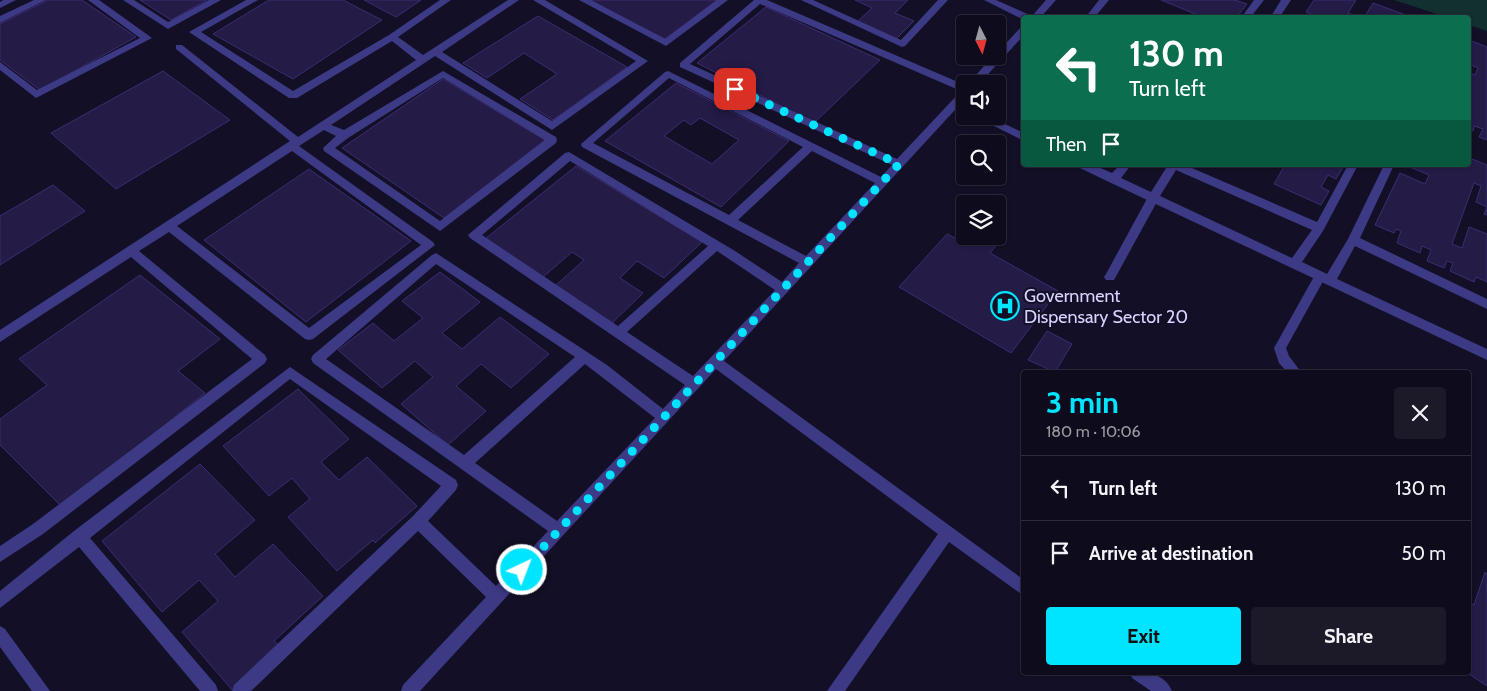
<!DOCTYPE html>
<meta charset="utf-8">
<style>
body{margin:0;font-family:Cabin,sans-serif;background:#1c1929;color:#f1f3f6;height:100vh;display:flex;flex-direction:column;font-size:19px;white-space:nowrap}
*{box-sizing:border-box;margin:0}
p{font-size:16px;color:#9b9ba3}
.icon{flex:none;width:28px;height:28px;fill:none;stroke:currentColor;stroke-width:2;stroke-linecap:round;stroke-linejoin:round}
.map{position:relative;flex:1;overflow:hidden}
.panel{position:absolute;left:1021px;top:370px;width:450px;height:305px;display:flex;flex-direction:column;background:#0e0b1c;border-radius:5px;box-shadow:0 1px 4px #0004,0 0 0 1px #2e2b3b}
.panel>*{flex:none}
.top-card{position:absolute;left:1021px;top:15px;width:450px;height:152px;border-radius:5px;box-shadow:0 1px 4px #0004,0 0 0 1px #2e2b3b;background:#0b6e4f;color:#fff;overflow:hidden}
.needle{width:32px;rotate:174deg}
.buttons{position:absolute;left:956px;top:15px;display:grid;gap:10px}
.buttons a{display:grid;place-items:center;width:50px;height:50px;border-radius:5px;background:#0e0b1c;box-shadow:0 1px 4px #0004,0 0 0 1px #2e2b3b;font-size:25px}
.pin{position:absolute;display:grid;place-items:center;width:42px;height:42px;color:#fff;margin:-21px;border-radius:10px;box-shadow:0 2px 8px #0006}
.me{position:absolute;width:55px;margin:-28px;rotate:43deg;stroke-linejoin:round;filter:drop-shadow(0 0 4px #0008)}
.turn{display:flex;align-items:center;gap:18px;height:105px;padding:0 25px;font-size:22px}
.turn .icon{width:65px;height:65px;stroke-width:2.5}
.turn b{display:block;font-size:35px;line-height:42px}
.then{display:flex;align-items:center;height:48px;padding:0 25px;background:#0003;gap:10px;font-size:19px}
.round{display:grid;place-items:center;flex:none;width:52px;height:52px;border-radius:5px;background:#1c1929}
.overview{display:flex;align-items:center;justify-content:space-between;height:85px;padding:0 25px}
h1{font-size:30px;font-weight:800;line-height:38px;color:#00e5ff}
.button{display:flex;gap:10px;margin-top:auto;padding:10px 25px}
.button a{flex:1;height:58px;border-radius:5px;background:#00e5ff;color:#111;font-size:20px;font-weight:800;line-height:58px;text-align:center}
.button a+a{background:#1c1929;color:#f1f3f6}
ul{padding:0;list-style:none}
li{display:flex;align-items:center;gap:15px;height:65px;padding:0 25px;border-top:1px solid #2e2b3b}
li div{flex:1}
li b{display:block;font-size:19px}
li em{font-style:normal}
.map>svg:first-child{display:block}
</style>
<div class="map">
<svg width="1487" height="691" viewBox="0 0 1487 691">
<rect width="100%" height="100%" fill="#130f26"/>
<polygon fill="#12302f" points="1394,0 1487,0 1487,31 1469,25 1469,18 1446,17"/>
<g fill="#241b47" stroke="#3b2d73" fill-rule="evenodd">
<polygon points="48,0 82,0 136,37 40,90 0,60 0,24"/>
<polygon points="140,0 207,0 171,20"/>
<polygon points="269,0 343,0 382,20 293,79 213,34"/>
<polygon points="364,0 421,0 396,17"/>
<polygon points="588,0 717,0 665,39"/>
<polygon points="855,0 908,0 895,13 914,21 896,39 857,22 872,8"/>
<polygon points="1161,0 1235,0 1247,4 1236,18 1214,18 1207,15 1205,18"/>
<polygon points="1314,0 1356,0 1348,13 1361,18 1321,18 1306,12"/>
<polygon points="1373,3 1414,18 1364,18"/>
<polygon points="766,7 880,60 814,123 697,63"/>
<polygon points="538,16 627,67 553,120 520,99 557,74 524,53 487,78 463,63"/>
<polygon points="1469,40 1487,47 1487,140 1479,137 1483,129 1474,126 1473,131 1469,129 1469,73 1475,75 1478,68 1469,64"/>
<polygon points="163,71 230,120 116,189 51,133"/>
<polygon points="443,79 545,140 444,218 342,148"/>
<path d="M 676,83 L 789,141 L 721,207 L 605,141 ZM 700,118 L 739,140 L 712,164 L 664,136 L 684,120 L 691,125 Z"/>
<polygon points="1472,159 1487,165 1487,215 1484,214 1487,207 1476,202 1481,186 1474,183 1452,244 1462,248 1469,227 1487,234 1487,282 1476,277 1474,282 1450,271 1453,263 1447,261 1444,268 1427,261 1431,250 1422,246 1420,253 1397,243 1401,231 1396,229 1394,233 1375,225 1400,173 1425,184 1429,175 1405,165 1465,165 1470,167"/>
<polygon points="1285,165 1344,165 1336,179 1328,175 1321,187 1329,191 1321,205 1274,184"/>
<polygon points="576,166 702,242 664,278 637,261 620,278 643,293 610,325 554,287 584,260 572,252 542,278 485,239"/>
<polygon points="309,169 411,241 306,322 204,240"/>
<polygon points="53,185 85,211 0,265 0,216"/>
<polygon points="947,234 965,243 970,236 991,236 1000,241 990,253 1058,291 1011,353 899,287"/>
<polygon points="440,272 480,302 442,333 462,349 500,317 549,354 511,388 481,364 456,386 486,411 448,445 401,404 433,377 415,361 382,388 338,350 373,323 394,341 423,318 402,301"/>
<polygon points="140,275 220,339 178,371 205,393 62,507 0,445 0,419 47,385 19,359"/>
<polygon points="1047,331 1072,344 1055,372 1028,360"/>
<polygon points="298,389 349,439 321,462 339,480 367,457 417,506 375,543 373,540 337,571 288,517 310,499 292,478 269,496 223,446"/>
<polygon points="200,464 255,520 215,554 235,577 273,544 323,596 274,641 280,646 233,691 182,632 218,601 199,580 162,612 102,541"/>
<polygon points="1485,572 1487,574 1487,686 1466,672 1469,672 1469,602 1474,605"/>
</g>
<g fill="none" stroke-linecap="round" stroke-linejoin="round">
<g fill="#3d3a85" fill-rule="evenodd">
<polygon points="1153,194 1159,198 1114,280 1106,280 1104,277 1106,274 1149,195"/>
<polygon points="1320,271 1324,273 1326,276 1286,348 1289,356 1301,372 1287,372 1279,363 1274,348 1316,273"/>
</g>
<g fill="#3d3a85" fill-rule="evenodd">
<polygon points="3,0 16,0 0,8 0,2"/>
<polygon points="34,0 46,0 0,23 0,16"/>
<polygon points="88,0 99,0 152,38 36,98 0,70 0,62 37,90 140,38"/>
<polygon points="123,0 134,0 168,22 209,0 221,0 168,29"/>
<path d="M 246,0 L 258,0 L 201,32 L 293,91 L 389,35 L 440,0 L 451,0 L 398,37 L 423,55 L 508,0 L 519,0 L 442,52 L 552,121 L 636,61 L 533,0 L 545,0 L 648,61 L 552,130 L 435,56 L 331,125 L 344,130 L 443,71 L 556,137 L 557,140 L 556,143 L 440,231 L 324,151 L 323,148 L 336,136 L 324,130 L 299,146 L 433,242 L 435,245 L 313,339 L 309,340 L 305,339 L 169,232 L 139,251 L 265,355 L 267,359 L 265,363 L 43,534 L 0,562 L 0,546 L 33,524 L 252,359 L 131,257 L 0,342 L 0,330 L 290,141 L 176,49 L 176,45 L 182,45 L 298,137 L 416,60 L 392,41 L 297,98 L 289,98 L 189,32 ZM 443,78 L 545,140 L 440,221 L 335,148 L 348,138 ZM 292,151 L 421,245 L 309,328 L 177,226 Z"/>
<polygon points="579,0 591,0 665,39 717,0 728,0 666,46"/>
<path d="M 754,0 L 767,0 L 965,85 L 965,99 L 724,361 L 1024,580 L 1024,596 L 949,542 L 845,691 L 827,691 L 938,534 L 716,369 L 420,691 L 401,691 L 403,685 L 486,597 L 418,531 L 251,691 L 232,691 L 234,685 L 413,516 L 441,486 L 290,379 L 90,538 L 216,685 L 218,691 L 200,691 L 79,547 L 0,608 L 0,591 L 74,531 L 290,367 L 456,480 L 458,485 L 456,490 L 428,521 L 496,586 L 548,531 L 313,363 L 311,359 L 313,355 L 432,255 L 436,253 L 607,365 L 663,409 L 685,385 L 470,238 L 468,235 L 565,153 L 569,152 L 735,251 L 782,282 L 799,263 L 582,147 L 581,144 L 665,72 L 668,71 L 881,177 L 892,165 L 680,67 L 680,63 ZM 760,4 L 961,91 L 897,159 L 690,64 ZM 669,78 L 803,147 L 729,215 L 593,143 ZM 812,151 L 875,183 L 806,256 L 738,220 ZM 570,161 L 708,246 L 618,326 L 482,235 ZM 717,251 L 775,290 L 693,376 L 627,332 ZM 436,264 L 575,357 L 464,455 L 326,359 ZM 585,364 L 655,418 L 557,521 L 475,463 Z"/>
<polygon points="801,0 813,0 901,40 938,0 948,0 905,46 902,47"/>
<polygon points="984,0 996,0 1032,16 1046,0 1056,0 1040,18 1024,18 1024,20"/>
<polygon points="1099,0 1109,0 1094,18 1085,18"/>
<polygon points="1254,0 1264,0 1250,18 1241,18"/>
<polygon points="1281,0 1291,0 1279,18 1270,18"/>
<polygon points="1024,26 1024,35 979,84 968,84 993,56 998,56 998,52 1021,27"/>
<polygon points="974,116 988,116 1024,133 1024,141"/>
<path d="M 1079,165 L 1094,165 L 1112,173 L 1120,165 L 1131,165 L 1121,178 L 1151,192 L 1168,165 L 1185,165 L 1317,222 L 1348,165 L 1358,165 L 1323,231 L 1302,262 L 1327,274 L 1348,239 L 1384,165 L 1394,165 L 1360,238 L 1487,299 L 1487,309 L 1355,246 L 1337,279 L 1487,349 L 1487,360 L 1109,182 L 1080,168 ZM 1176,170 L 1312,230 L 1292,258 L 1160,196 Z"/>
<polygon points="0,626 5,629 50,691 32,691 0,647"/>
<path d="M 1130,672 C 1147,672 1164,673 1172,691 L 1151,691 L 1132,678 Z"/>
</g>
</g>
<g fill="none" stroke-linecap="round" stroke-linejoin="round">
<polyline stroke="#00e5ff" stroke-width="9" stroke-dasharray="0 16.2" points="522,570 899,164 735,89"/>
</g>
<defs>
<symbol id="hospital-ring" viewBox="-11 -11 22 22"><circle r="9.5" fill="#130f26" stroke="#00e5ff" stroke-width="1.5"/><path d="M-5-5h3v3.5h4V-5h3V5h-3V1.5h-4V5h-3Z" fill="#00e5ff"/></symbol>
</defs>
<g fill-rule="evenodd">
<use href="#hospital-ring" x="989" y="290" width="32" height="32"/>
</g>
<g text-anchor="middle" stroke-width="4" stroke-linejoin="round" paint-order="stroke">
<g font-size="18" fill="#d9d4ff" stroke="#130f26" text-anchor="start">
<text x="1024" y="302">Government<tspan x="1024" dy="21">Dispensary Sector 20</tspan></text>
</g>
</g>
</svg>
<div class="buttons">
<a><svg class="needle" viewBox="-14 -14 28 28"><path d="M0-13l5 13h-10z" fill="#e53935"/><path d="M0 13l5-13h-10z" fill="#9b9ba3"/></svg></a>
<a><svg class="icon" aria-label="sound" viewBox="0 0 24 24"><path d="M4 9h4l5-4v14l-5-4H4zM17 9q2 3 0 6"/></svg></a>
<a><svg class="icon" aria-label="search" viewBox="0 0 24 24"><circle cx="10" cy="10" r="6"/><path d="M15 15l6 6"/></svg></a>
<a><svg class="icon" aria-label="layers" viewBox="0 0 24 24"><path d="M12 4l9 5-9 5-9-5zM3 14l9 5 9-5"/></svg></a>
</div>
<div class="pin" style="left:735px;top:89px;background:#d93025"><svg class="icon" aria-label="arrive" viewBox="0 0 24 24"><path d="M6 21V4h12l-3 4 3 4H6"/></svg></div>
<svg class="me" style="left:522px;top:570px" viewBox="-20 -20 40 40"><circle r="17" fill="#00e5ff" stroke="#fff" stroke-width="3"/><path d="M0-11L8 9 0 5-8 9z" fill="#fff"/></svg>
<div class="top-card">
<div class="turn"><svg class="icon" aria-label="left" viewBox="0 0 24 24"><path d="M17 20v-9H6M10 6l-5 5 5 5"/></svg><div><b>130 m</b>Turn left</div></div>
<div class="then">Then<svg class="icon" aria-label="arrive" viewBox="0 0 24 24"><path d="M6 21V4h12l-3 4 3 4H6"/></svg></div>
</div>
<section class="panel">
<div class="overview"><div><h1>3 min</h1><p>180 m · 10:06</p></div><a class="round"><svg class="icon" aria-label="close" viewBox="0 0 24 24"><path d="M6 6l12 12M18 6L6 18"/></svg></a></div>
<ul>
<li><svg class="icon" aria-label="left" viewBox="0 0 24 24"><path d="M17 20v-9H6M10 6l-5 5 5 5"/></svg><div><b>Turn left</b></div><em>130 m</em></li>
<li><svg class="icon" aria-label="arrive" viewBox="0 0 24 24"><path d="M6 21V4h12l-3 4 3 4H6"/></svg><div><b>Arrive at destination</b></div><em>50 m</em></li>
</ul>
<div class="button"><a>Exit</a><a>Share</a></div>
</section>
</div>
